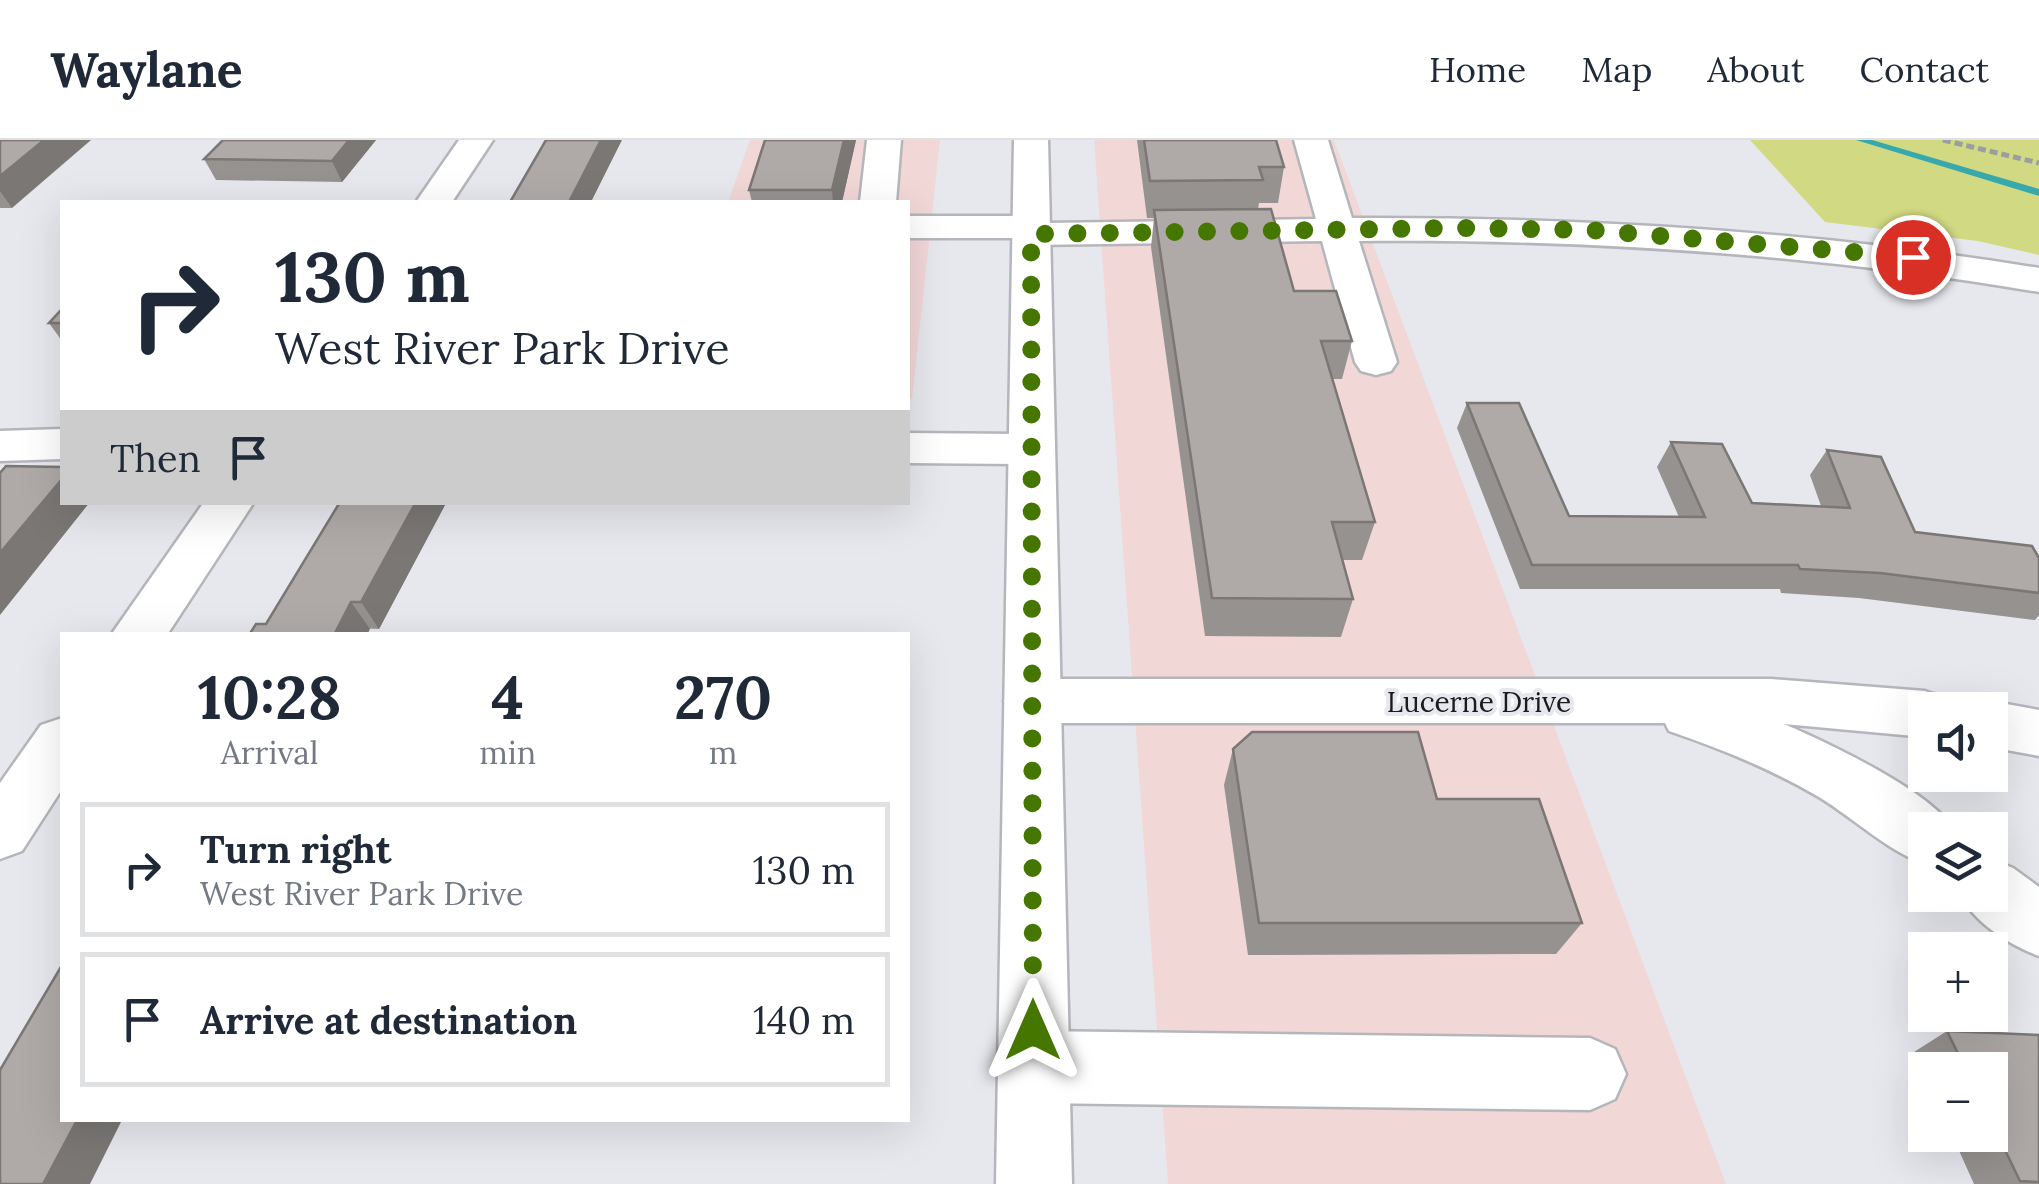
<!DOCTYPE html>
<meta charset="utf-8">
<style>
body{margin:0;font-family:Lora,serif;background:#f6f6f7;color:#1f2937;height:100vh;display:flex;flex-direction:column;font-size:38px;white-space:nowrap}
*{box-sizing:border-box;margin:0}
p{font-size:32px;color:#747a83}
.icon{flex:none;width:55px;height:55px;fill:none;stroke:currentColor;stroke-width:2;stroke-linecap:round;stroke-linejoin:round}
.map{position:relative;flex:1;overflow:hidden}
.sheet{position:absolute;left:60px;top:492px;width:850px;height:490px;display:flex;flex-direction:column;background:#fff;border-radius:0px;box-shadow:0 10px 40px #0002}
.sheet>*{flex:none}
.banner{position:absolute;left:60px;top:60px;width:850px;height:305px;border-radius:0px;box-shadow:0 10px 40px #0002;background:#fff;color:#1f2937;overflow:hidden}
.controls{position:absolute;left:1908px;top:552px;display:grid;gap:20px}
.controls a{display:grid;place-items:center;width:100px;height:100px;border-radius:0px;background:#fff;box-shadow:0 10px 40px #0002;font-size:50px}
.pin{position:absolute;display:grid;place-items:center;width:85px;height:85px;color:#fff;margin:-42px;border:5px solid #fff;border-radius:50%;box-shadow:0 2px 10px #0007}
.me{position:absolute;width:110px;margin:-55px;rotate:0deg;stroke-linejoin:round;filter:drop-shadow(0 0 8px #0008)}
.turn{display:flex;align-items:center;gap:35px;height:210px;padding:0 50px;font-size:45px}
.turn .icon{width:130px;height:130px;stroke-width:2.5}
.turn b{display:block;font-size:70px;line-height:85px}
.then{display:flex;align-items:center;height:95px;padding:0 50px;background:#0003;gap:20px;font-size:38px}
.eta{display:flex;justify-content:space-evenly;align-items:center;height:170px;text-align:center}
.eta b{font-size:60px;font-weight:700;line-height:70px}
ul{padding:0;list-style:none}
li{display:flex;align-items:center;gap:30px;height:135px;margin:0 20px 15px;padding:0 30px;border:5px solid #e0e1e3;border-radius:0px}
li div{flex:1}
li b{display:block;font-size:38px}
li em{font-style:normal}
header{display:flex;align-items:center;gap:60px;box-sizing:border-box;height:140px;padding:0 50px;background:#fff;border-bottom:2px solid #e0e1e3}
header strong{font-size:48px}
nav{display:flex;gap:55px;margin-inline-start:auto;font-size:35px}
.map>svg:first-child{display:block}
</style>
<header>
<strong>Waylane</strong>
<nav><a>Home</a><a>Map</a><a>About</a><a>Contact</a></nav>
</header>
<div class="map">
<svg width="2039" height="1044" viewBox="0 0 2039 1044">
<rect width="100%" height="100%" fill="#e6e8ed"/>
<g fill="#f2d7d7">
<polygon points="750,0 940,0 912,259 908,259 908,62 728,62"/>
<polygon points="1094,0 1334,0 1726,1044 1168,1044"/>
</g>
<polygon fill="#d1d982" points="1750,0 2039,0 2039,115 1978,101 1825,82"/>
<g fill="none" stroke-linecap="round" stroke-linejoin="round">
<polygon fill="#37a9ad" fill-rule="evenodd" points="1856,0 1872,0 2039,49 2039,56"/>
<defs>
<g id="minor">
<polygon points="459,0 493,0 452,62 416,62"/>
<polygon points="867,0 901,0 896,62 860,62"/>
<path d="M 1294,0 L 1328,0 L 1352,78 C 1584,77 1811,91 2039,128 L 2039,152 C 1813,114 1588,99 1359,101 L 1397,222 L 1391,231 L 1376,235 L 1361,231 L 1355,222 L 1322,101 L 1031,105 L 1015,98 L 908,98 L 908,76 L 1031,76 L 1046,83 L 1316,79 Z"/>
<polygon points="62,289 62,319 0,321 0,291"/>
<polygon points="908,293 1031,294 1047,298 1054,309 1047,320 1031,324 908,323"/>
<polygon points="204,362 254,362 167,495 111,495"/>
<path d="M 1032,539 L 1771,539 L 1925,551 L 1945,558 L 1951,570 L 1925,570 L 1925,597 L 1784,584 C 1824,601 1935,653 1953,690 L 1925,690 L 1925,724 C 1886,710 1855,679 1819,657 C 1771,629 1722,609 1669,591 L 1665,583 L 1032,583 L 1012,577 L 1004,561 L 1012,545 Z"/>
<polygon points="1990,561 2039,570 2039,616 1990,607 1990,570 1968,570"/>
<polygon points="62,578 62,649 22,711 0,719 0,643 41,585"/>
<path d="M 1990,719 L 2013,728 L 2039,747 L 2039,816 C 2010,805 1974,783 1961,755 L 1990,755 Z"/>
<polygon points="1033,891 1590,898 1615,909 1626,934 1615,959 1590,970 1033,963 1008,952 997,927 1008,902"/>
</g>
<polygon id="major" points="1014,0 1048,0 1072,1044 996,1044"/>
</defs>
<use href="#minor" stroke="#b4b6bb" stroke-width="5"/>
<use href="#major" stroke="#b4b6bb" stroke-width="5"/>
<polyline stroke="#9b9da0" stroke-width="5" stroke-dasharray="8 4" stroke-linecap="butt" points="1943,0 2039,23"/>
<use href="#minor" fill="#fff" fill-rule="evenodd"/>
<use href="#major" fill="#fff" fill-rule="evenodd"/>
</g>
<g fill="#969290">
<polygon points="0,0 12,68 0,68"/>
<polygon points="376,0 342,42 216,40 204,19"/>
<polygon points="765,0 856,0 842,62 752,62 749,50"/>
<polygon points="1137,0 1276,0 1284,27 1278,63 1259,63 1258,69 1294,151 1352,201 1342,239 1332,239 1375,382 1362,420 1343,420 1353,459 1341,497 1205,496 1151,107 1154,78 1147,78"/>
<polygon points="62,169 62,201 49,183"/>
<polygon points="1467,263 1569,376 1679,377 1657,327 1671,302 1752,363 1821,366 1810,335 1827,310 1915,392 2039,418 2039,475 2035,480 1859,458 1781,453 1780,449 1520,449 1457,288"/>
<polygon points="340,362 443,362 445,365 379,489 266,484"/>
<polygon points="1233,609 1437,659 1582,783 1556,814 1248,815 1224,645"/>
<polygon points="1947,891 2039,895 2039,1044 1974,1044 1952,995 1990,995 1990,930 1925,930 1925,937 1914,912"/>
</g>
<g fill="#7a7775">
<polygon points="44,0 91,0 12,68 0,51 0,36"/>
<polygon points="349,0 376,0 342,42 332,21"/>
<polygon points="601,0 622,0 591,62 569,62"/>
<polygon points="844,0 856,0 842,62 833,62 832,50"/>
<polygon points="62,339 62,362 90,362 0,475 0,413"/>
<polygon points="416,362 443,362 445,365 379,489 361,462"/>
<polygon points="351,462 370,489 367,495 334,495"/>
<polygon points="77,980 122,980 90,1044 43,1044"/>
</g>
<g fill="#afaaa7" stroke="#7a7775" stroke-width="2.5">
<polygon points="0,0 44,0 0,36"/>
<polygon points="223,0 349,0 332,21 204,19"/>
<polygon points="546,0 601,0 569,62 510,62"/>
<polygon points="765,0 844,0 832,50 749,50"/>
<polygon points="1144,0 1276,0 1284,27 1259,27 1263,40 1150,41"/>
<polygon points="1271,69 1294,151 1336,151 1352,201 1321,201 1375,382 1332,382 1353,459 1212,458 1154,70"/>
<polygon points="62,169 62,183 49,183"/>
<polygon points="1467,263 1519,263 1569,376 1705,377 1671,302 1722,304 1752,363 1850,368 1827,310 1881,317 1915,392 2032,406 2039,418 2039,453 1880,433 1800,429 1798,425 1532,425"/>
<polygon points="6,326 62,327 62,339 0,413 0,333"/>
<polygon points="340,362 416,362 361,462 351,462 334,495 249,495 256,484 266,484"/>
<polygon points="1252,592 1418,592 1437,659 1539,659 1582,783 1259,783 1233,609"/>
<polygon points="62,825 62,980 77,980 43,1044 0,1044 0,930"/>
<polygon points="1947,891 2039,895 2039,1042 2020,1041 1990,979 1990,930 1966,930"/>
</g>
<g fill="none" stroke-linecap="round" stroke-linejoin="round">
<polyline stroke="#457700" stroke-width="18" stroke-dasharray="0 32.4" points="1033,890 1031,94 1460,88 1590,90 1913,117"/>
</g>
<g text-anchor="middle" stroke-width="8" stroke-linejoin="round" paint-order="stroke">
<g font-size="28" fill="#1a1b1d" stroke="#e6e8ed">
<text x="1479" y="572">Lucerne Drive</text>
</g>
</g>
</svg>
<div class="controls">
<a><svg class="icon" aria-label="sound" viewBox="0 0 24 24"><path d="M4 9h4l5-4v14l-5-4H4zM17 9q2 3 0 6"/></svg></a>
<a><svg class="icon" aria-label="layers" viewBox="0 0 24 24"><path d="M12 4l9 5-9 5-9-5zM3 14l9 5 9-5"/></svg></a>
<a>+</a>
<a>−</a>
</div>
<div class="pin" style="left:1913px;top:117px;background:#d93025"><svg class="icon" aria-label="arrive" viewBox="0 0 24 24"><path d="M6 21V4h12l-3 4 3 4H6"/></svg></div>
<svg class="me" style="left:1033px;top:890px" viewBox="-20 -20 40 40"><path d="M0-17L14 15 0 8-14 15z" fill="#457700" stroke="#fff" stroke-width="4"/></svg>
<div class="banner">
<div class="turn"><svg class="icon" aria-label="right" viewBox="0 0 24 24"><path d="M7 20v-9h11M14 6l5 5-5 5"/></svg><div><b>130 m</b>West River Park Drive</div></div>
<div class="then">Then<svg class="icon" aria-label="arrive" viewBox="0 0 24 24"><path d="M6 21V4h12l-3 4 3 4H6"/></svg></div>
</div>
<section class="sheet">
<div class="eta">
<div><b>10:28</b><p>Arrival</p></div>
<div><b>4</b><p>min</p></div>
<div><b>270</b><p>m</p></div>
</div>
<ul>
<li><svg class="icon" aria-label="right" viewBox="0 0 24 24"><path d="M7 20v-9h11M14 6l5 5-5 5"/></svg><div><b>Turn right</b><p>West River Park Drive</p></div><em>130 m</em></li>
<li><svg class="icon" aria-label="arrive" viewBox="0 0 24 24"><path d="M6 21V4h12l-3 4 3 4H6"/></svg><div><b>Arrive at destination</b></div><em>140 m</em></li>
</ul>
</section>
</div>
